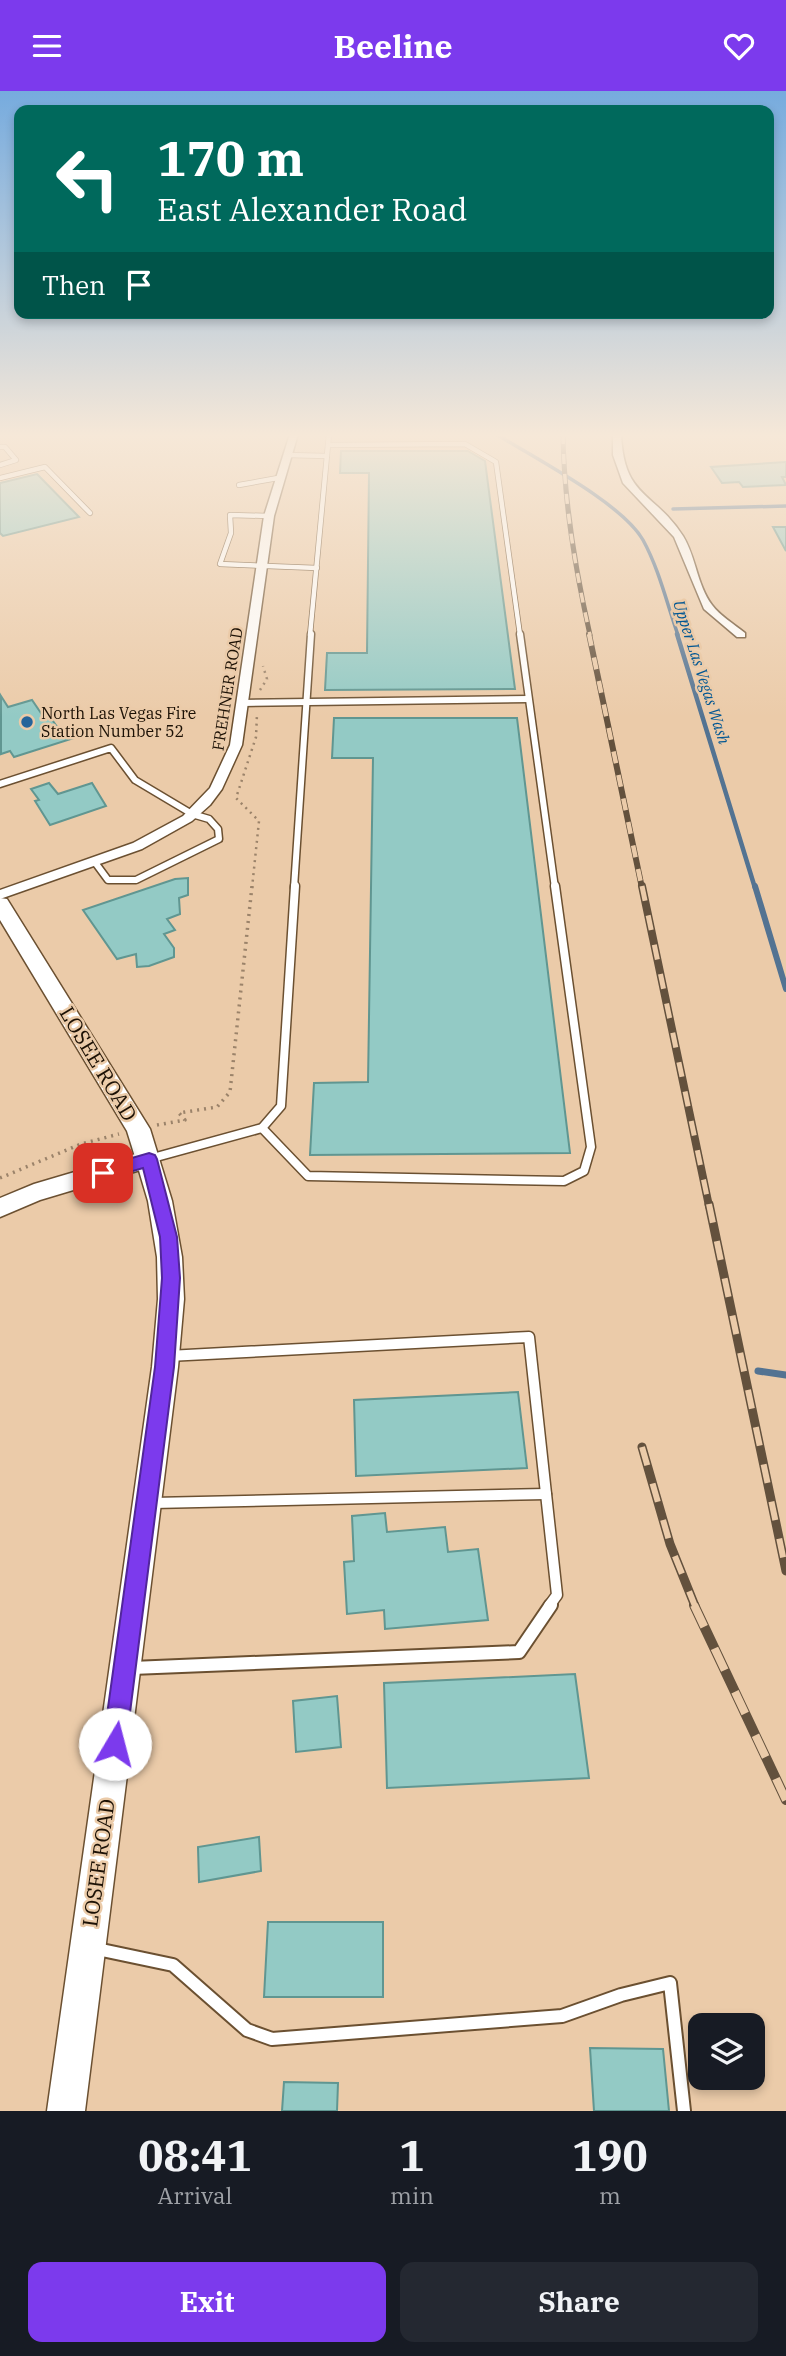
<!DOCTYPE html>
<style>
body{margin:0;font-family:"IBM Plex Serif",serif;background:#242831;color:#f1f3f6;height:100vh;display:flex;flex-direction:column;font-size:26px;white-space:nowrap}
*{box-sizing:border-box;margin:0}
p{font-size:23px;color:#9ea1a6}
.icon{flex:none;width:38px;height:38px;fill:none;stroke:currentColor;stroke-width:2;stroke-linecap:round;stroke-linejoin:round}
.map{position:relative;height:2020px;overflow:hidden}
.drawer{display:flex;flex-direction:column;background:#171b24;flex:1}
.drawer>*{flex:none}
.top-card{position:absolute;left:14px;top:14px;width:760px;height:214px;border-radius:14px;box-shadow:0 4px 10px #0003;background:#00695c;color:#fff;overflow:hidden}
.controls{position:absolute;left:688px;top:1922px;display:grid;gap:14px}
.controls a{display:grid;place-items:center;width:77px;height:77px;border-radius:14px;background:#171b24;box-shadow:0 4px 10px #0003;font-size:35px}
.pin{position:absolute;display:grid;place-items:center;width:60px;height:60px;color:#fff;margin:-30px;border-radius:14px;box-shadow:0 4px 10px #0006}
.me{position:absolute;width:77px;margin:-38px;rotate:8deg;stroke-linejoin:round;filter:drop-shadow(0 0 5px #0008)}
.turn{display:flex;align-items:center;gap:24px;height:147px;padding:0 28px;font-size:32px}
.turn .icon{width:91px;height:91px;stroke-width:2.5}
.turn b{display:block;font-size:49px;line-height:60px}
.then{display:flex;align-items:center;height:66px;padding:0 28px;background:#0003;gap:14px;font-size:26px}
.eta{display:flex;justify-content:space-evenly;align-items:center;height:119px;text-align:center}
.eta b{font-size:42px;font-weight:700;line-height:49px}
.action{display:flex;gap:14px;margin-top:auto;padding:14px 28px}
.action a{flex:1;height:80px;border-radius:14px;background:#7c3aed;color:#fff;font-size:28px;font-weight:700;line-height:80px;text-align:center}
.action a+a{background:#242831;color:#f1f3f6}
header{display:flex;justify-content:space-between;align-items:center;height:91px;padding:0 28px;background:#7c3aed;color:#fff;font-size:32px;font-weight:700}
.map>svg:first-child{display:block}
</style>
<header><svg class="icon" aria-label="menu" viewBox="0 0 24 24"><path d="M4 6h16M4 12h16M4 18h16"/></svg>Beeline<svg class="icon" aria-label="heart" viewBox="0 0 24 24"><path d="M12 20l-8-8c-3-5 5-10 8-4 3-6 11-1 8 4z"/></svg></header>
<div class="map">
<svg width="786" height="2020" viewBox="0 0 786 2020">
<rect width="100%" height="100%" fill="#ebcba9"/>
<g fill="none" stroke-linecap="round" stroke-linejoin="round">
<g stroke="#537392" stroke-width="3.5">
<path d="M 496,343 C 534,367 622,412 643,449 C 659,478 667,513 678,544"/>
<polyline points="673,418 786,415"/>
</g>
<polyline stroke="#537392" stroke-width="4.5" points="677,543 755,797"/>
<polyline stroke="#537392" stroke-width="6" points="755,795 786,898"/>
<polyline stroke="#537392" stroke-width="7" points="758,1280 786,1284"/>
</g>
<g fill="#93cac5" stroke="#609691" stroke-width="2">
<polygon points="341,360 468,360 485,370 515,598 325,599 327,562 367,562 369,382 340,382"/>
<polygon points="786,371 786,386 782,386 786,394 743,396 739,391 722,392 711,376"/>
<polygon points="37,383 79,426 3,445 0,442 0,392"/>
<polygon points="773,436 786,436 786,460"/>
<polygon points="1,605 8,616 32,609 43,625 48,623 60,640 67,637 74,647 14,666 10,660 1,663"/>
<polygon points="334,627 517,627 570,1062 310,1064 314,992 368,991 373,667 332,667"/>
<polygon points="49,692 58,703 92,692 106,715 50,734 35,710 39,709 31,698"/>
<polygon points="188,787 188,804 179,807 180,823 167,828 175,839 164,843 174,857 174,866 149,875 137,876 136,863 117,868 83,819 175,788"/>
<polygon points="518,1301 527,1377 356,1385 354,1309"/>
<polygon points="385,1422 387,1441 445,1436 448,1461 478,1458 488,1529 385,1538 384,1519 347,1523 344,1471 354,1470 352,1425"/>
<polygon points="575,1583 589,1687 387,1697 384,1592"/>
<polygon points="337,1605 341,1656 296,1661 293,1610"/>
<polygon points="259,1746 261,1780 199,1791 198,1756"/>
<polygon points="268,1831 383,1831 383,1906 264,1906"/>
<polygon points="590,1957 663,1958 669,2020 594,2020"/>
<polygon points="284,1991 338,1992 337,2020 282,2020"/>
</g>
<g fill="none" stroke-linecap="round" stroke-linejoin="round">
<defs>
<g id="service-far4">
<polyline points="328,354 465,353 496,371 520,544"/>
<polyline points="0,356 5,356 16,369 0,374"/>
<polyline points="287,364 327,365"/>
<polyline points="0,387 45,376 90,422"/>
<polyline points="239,394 278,387"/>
<polyline points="269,425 230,424 231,442 220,473 317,477"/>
<polyline points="310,544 329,343"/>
</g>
<g id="service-far3">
<polyline points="520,543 555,797"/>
<polyline points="242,612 528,608"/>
<polyline points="0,693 111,657 135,689 192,723 209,728 218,738 219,748 136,789 108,789 94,770"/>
<polyline points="294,797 311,543"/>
</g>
<g id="service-far2">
<polyline points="262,1037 308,1085 564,1090 584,1080 591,1056 555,795"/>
<polyline points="149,1068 262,1037 281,1015 295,795"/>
</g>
<g id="service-far1">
<polyline points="168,1265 529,1246 557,1504 549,1515"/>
<polyline points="153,1412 546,1403"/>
</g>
<g id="service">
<polyline points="132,1577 519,1561 551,1514"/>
<polyline points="97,1858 173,1874 247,1939 272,1948 562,1925 621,1904 670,1892 684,2020"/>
</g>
<g id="minor">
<polygon points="290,343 298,343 274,425 242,654 222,698 210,714 192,730 142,758 0,808 0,799 133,752 183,725 210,697 230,654 264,425"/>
<path d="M 613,343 L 621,343 C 624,408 653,399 683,445 C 696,466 697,494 712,514 C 720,525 734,533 745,542 L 745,546 L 737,546 L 704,518 L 674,446 L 623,392 L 613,364 Z"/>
</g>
<polygon id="tertiary" points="149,1059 157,1062 160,1068 157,1074 40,1109 0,1126 0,1107 34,1093"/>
<polygon id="secondary" points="0,807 7,808 150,1038 172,1110 182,1166 184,1208 178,1276 85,2020 47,2020 152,1276 158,1208 157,1166 148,1110 132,1056 127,1040 0,829"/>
</defs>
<use href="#service-far4" stroke="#6b5031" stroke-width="6"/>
<use href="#service-far3" stroke="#6b5031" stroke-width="9"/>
<use href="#service-far2" stroke="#6b5031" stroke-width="11"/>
<use href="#service-far1" stroke="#6b5031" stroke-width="13"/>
<use href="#service" stroke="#6b5031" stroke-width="16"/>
<use href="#minor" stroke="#6b5031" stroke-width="3"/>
<use href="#tertiary" stroke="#6b5031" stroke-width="3"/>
<use href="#secondary" stroke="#6b5031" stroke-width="3"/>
<g stroke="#9b836a" stroke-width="2.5" stroke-dasharray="2 4.5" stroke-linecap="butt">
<polyline points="260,599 267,588 263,575"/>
<polyline points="252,797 259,730 236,707 256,646 257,623"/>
</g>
<g stroke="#9b836a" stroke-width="3.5" stroke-dasharray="2 5" stroke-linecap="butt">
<polyline points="157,1034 185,1029 179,1022 217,1016 230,1001 252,795"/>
<polyline points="0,1087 81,1053 119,1043"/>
</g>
<use href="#service-far4" stroke="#fff" stroke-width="4.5"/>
<use href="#service-far3" stroke="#fff" stroke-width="6"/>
<use href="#service-far2" stroke="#fff" stroke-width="8"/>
<use href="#service-far1" stroke="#fff" stroke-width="10"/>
<use href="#service" stroke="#fff" stroke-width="12"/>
<use href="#minor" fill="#fff" fill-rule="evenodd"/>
<use href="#tertiary" fill="#fff" fill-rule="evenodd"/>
<use href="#secondary" fill="#fff" fill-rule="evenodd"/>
<defs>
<path id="rail-far4" d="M 563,343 C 564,412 575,477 590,544"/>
<polyline id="rail-far3" points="589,543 642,797"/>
<polyline id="rail-far2" points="642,795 709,1115"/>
<g id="rail-far1">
<polyline points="709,1113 786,1480"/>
<polyline points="642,1356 670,1453 695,1515"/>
</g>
<polyline id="rail" points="694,1514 786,1709"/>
</defs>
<use href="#rail-far4" stroke="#63513d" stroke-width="5"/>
<use href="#rail-far3" stroke="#63513d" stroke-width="6"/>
<use href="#rail-far2" stroke="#63513d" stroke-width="8"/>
<use href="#rail-far1" stroke="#63513d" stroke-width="9"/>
<use href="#rail" stroke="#63513d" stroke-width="10"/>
<use href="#rail-far4" stroke="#ebcba9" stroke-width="3.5" stroke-dasharray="10" stroke-linecap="butt"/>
<use href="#rail-far3" stroke="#ebcba9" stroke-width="4.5" stroke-dasharray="12" stroke-linecap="butt"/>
<use href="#rail-far2" stroke="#ebcba9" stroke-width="5" stroke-dasharray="15" stroke-linecap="butt"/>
<use href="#rail-far1" stroke="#ebcba9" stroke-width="6" stroke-dasharray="19" stroke-linecap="butt"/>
<use href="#rail" stroke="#ebcba9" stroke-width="8" stroke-dasharray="24" stroke-linecap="butt"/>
</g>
<linearGradient id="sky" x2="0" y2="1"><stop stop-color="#76abde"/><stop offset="0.55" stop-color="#f6e8d8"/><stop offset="1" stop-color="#f6e8d8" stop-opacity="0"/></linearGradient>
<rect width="786" height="626" fill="url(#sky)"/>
<polygon fill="#7c3aed" stroke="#51269a" stroke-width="2" points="149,1062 155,1064 157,1068 177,1146 180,1187 174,1276 126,1653 123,1661 115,1664 106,1661 103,1653 155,1276 162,1187 160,1146 143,1077 103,1089 97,1087 95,1082 97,1077"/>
<circle fill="#25649a" stroke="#ebcba9" stroke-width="2.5" cx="27" cy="631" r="7"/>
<g text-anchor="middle" stroke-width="5" stroke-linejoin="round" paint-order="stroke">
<g font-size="16" font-style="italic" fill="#025793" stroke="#ebcba9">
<text transform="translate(702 581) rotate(72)" y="6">Upper Las Vegas Wash</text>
</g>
<g font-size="16" fill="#1c1105" stroke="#ebcba9">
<text transform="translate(227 598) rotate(-81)" y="6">FREHNER ROAD</text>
</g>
<g font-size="16" fill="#1c1105" stroke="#ebcba9" text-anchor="start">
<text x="41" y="628">North Las Vegas Fire<tspan x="41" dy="18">Station Number 52</tspan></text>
</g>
<g font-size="21" fill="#1c1105" stroke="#ebcba9">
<text transform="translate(98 973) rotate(59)" y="7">LOSEE ROAD</text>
<text transform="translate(99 1772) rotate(-82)" y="7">LOSEE ROAD</text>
</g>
</g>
</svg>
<div class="controls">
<a><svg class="icon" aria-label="layers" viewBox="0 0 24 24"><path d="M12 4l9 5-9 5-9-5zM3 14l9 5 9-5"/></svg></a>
</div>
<div class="pin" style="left:103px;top:1082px;background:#d93025"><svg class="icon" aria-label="arrive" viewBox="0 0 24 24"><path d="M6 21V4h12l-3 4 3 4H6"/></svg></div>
<svg class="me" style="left:115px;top:1653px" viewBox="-20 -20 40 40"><circle r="19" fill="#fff"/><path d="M0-13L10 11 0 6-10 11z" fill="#7c3aed"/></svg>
<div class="top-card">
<div class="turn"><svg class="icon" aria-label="left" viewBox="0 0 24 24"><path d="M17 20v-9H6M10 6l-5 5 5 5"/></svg><div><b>170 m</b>East Alexander Road</div></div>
<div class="then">Then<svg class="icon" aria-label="arrive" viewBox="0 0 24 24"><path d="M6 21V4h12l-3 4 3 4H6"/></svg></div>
</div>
</div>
<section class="drawer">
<div class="eta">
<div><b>08:41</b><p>Arrival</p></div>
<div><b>1</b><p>min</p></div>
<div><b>190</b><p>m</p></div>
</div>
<div class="action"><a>Exit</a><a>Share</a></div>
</section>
